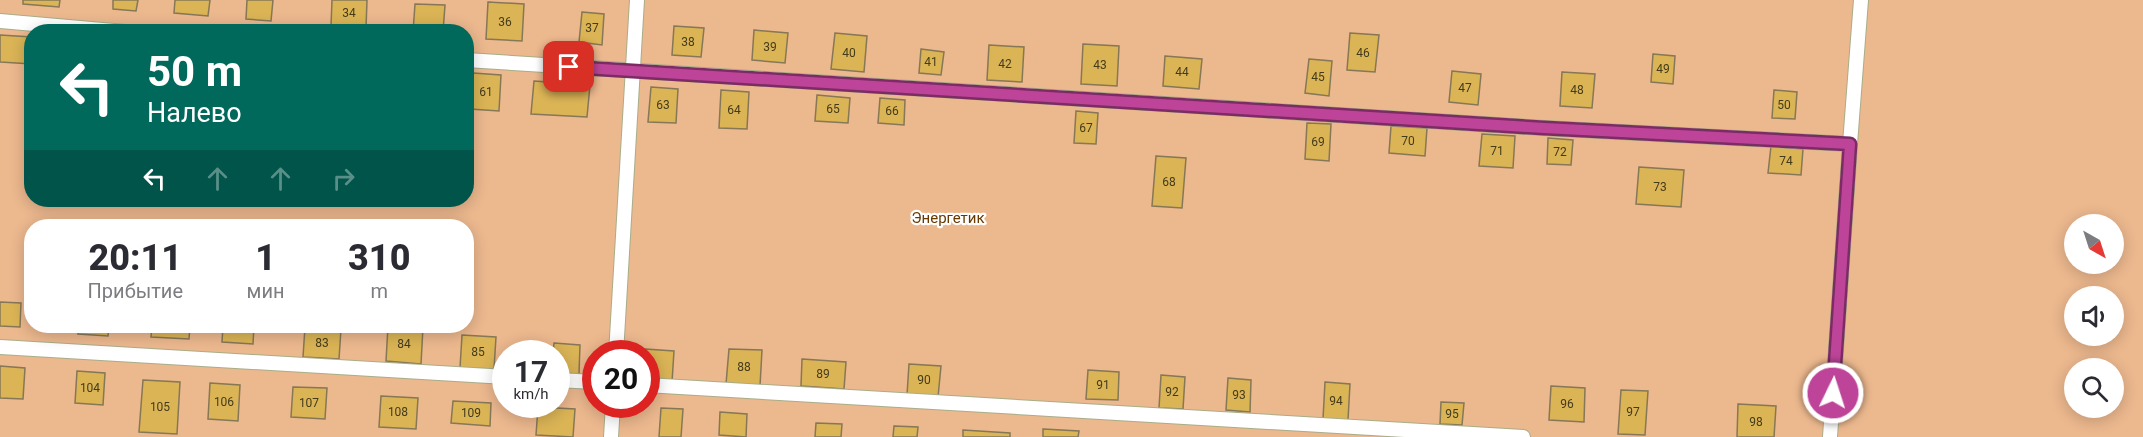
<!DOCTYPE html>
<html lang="ru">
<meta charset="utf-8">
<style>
body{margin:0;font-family:Roboto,sans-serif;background:#f7f7f7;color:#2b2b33;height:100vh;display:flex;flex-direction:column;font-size:22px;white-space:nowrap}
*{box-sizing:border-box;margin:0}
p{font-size:20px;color:#7c7c81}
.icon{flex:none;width:33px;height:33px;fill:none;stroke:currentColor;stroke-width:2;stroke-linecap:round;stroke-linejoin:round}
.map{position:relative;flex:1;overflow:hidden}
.drawer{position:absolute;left:24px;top:219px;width:450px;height:114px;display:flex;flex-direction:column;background:#fff;border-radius:24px;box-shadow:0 3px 15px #0003}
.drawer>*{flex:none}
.top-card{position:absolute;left:24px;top:24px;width:450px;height:183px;border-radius:24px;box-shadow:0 3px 15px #0003;background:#00695c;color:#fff;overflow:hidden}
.needle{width:39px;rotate:141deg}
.tools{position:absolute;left:2064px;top:214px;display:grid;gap:12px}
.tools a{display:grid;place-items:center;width:60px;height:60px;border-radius:50%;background:#fff;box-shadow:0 3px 15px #0003;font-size:30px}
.speed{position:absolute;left:492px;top:340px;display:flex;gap:12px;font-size:30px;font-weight:700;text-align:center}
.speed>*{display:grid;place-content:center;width:78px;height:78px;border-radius:50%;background:#fff;box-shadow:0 3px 15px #0003;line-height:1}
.speed small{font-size:15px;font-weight:400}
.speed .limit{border:9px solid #d22;background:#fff;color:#111}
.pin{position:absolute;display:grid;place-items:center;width:51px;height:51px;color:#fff;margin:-26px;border-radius:12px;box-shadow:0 3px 9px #0006}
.me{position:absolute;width:66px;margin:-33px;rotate:4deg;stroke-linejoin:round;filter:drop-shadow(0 0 4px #0008)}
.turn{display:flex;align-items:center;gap:21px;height:126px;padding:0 24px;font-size:27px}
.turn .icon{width:78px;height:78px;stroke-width:2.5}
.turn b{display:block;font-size:42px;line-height:51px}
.lanes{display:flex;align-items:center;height:57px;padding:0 24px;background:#0003;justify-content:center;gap:30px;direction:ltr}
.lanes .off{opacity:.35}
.eta{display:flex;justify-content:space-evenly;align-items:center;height:102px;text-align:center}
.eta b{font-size:36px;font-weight:800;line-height:42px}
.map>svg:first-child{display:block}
</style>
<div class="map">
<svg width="2143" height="437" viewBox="0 0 2143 437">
<rect width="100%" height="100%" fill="#eaefc9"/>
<path fill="#ecb88e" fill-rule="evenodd" d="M 0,0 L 2143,0 L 2143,437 L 0,437 ZM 32,32 L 466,32 L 466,200 L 32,200 ZM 2074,225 L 2114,225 L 2114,264 L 2074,264 ZM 32,226 L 466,226 L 466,326 L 32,326 ZM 2074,297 L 2114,297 L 2114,336 L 2074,336 ZM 506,354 L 556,354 L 556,405 L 506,405 ZM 596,354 L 646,354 L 646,405 L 596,405 ZM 2074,369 L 2114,369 L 2114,408 L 2074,408 Z"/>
<g fill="#dbb456" stroke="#867757" stroke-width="1.5">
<polygon points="23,0 60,0 59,7 23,4"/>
<polygon points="113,0 138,0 136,11 113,9"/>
<polygon points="175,0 210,0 208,16 174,13"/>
<polygon points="247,0 273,0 271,21 246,19"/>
<polygon points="332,0 367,0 366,28 331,26"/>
<polygon points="488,2 524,4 522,41 486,39"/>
<polygon points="415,4 445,5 443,32 413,32"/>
<polygon points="582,12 604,14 602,45 579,42"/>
<polygon points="674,26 704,28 701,57 672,55"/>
<polygon points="754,30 788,33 785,63 752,60"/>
<polygon points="835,33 867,36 864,72 831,69"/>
<polygon points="1350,33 1379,35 1375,72 1347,70"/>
<polygon points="0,35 32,37 32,64 0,62"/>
<polygon points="1083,44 1119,46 1117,86 1081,84"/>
<polygon points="989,45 1024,47 1022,82 987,80"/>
<polygon points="921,49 944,52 941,75 919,73"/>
<polygon points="1653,54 1675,56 1673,84 1651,82"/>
<polygon points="1165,56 1202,59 1199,89 1163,86"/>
<polygon points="1309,59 1332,61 1329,96 1305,93"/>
<polygon points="1452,71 1481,74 1478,105 1449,102"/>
<polygon points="1562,72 1595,74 1592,108 1560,106"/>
<polygon points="473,73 501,75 499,111 470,109"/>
<polygon points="534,81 590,85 587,117 531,114"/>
<polygon points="651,87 678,89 676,123 648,122"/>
<polygon points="721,90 749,92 747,129 719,128"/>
<polygon points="1774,90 1797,92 1795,119 1772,118"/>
<polygon points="817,95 850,98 848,123 815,121"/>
<polygon points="880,98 905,100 904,125 878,123"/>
<polygon points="1076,111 1098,113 1096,144 1074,143"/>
<polygon points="1307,123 1331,124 1329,161 1305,159"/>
<polygon points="1391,126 1427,128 1425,156 1389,153"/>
<polygon points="1482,134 1515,136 1513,168 1479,166"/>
<polygon points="1548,138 1573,140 1571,165 1547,164"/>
<polygon points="1771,146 1803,149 1801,175 1768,173"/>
<polygon points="1156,156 1186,158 1182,208 1152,206"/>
<polygon points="1639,167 1684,170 1681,207 1636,204"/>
<polygon points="0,302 21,303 20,327 0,326"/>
<polygon points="78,326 109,326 108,336 78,334"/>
<polygon points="152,326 190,326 189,339 151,337"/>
<polygon points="223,326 254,326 253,344 222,342"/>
<polygon points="388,326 423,327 421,364 386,361"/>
<polygon points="305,327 341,329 339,359 303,357"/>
<polygon points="462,335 496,337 494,369 460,368"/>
<polygon points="554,343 580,345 579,374 556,373 556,354 553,354"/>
<polygon points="645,349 674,351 672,382 646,381"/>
<polygon points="729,349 762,350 760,386 726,384"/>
<polygon points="802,359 846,362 844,389 801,386"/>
<polygon points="909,364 941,366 938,397 907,395"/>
<polygon points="0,366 25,368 23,399 0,398"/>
<polygon points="1088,370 1119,372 1118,400 1086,399"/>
<polygon points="77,371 105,373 103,405 75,403"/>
<polygon points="1161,375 1185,377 1183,409 1159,408"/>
<polygon points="1228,378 1251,380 1250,412 1226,410"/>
<polygon points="143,380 180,382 177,434 139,432"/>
<polygon points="1325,382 1350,384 1348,420 1323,419"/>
<polygon points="210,383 240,385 238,421 208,419"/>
<polygon points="1551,386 1585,388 1584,422 1549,420"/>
<polygon points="293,387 327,388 325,419 291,417"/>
<polygon points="1621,390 1648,391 1645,435 1618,434"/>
<polygon points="381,396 418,398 416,429 379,427"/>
<polygon points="453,401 491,403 490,426 451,423"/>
<polygon points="1441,402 1464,403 1462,425 1440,424"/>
<polygon points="1738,404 1776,406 1774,437 1737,437"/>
<polygon points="538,407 575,409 573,437 536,435"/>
<polygon points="661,408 683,409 681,437 659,437"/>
<polygon points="720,412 747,414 746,437 719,435"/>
<polygon points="816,423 842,424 841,437 815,437"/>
<polygon points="894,426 918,427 917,437 893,437"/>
<polygon points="1043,429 1079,431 1078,437 1043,437"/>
<polygon points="963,430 1010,433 1010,437 963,437"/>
</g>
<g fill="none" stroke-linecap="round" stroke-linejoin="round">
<defs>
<g id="service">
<polyline points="0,21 125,32"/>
<polyline points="466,60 1544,128 1850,144 1861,0"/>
<polyline points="0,347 506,377"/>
<polyline points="616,354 637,0"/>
<polyline points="556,380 596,382"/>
<polyline points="646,385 1523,437"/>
<polyline points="611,437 613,405"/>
<polyline points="1830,437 1850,144"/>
</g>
</defs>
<use href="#service" stroke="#a9ad89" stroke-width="16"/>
<use href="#service" stroke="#fff" stroke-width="14"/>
</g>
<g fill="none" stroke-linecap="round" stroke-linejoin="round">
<defs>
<polyline id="route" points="569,67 1544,128 1850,144 1833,393"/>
</defs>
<use href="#route" stroke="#7b2c63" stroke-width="15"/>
<use href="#route" stroke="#bd4498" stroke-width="10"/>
</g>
<g text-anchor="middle" stroke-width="4.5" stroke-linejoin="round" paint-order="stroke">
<g font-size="12" fill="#443b1a">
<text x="349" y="17">34</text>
<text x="505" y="26">36</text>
<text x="592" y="32">37</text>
<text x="688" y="46">38</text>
<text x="770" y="51">39</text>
<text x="849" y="57">40</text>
<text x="1363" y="57">46</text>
<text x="931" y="66">41</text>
<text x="1005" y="68">42</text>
<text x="1100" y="69">43</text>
<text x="1663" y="73">49</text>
<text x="1182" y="76">44</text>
<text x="1318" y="81">45</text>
<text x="1465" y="92">47</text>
<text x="1577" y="94">48</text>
<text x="486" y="96">61</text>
<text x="663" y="109">63</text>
<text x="1784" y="109">50</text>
<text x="833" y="113">65</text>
<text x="734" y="114">64</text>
<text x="892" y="115">66</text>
<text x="1086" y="132">67</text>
<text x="1408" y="145">70</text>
<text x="1318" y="146">69</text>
<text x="1497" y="155">71</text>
<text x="1560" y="156">72</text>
<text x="1786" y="165">74</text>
<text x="1169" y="186">68</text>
<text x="1660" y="191">73</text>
<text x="322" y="347">83</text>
<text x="404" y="348">84</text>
<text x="478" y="356">85</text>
<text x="744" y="371">88</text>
<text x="823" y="378">89</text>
<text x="924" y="384">90</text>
<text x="1103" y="389">91</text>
<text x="90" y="392">104</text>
<text x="1172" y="396">92</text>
<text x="1239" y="399">93</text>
<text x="1336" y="405">94</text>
<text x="224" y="406">106</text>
<text x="309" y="407">107</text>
<text x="1567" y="408">96</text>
<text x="160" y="411">105</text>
<text x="398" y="416">108</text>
<text x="1633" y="416">97</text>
<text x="471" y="417">109</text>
<text x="1452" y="418">95</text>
<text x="1756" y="426">98</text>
</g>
<g font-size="15" fill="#683801" stroke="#fff">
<text x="948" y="223">Энергетик</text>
</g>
</g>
</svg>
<div class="tools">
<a><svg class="needle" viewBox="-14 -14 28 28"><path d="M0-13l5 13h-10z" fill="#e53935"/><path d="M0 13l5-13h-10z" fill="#7c7c81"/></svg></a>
<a><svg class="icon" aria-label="sound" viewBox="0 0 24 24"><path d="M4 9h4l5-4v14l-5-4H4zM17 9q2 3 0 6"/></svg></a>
<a><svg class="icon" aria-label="search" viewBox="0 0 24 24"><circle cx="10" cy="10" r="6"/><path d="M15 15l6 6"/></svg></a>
</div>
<div class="speed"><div>17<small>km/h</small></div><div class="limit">20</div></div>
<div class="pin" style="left:569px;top:67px;background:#d93025"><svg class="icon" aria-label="arrive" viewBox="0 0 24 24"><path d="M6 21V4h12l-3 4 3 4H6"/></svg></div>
<svg class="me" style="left:1833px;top:393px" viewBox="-20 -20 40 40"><circle r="17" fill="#bd4498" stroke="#fff" stroke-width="3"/><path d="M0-11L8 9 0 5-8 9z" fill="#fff"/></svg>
<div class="top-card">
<div class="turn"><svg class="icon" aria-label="left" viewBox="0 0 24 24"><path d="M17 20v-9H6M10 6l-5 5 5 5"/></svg><div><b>50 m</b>Налево</div></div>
<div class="lanes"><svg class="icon" aria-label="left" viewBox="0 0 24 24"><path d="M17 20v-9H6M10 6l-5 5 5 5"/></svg><svg class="icon off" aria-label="ahead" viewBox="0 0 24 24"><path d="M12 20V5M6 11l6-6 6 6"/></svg><svg class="icon off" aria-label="ahead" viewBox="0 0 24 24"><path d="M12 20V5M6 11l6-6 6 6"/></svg><svg class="icon off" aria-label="right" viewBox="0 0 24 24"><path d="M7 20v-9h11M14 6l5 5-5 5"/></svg></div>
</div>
<section class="drawer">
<div class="eta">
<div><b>20:11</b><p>Прибытие</p></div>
<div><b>1</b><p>мин</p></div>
<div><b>310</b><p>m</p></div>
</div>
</section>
</div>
